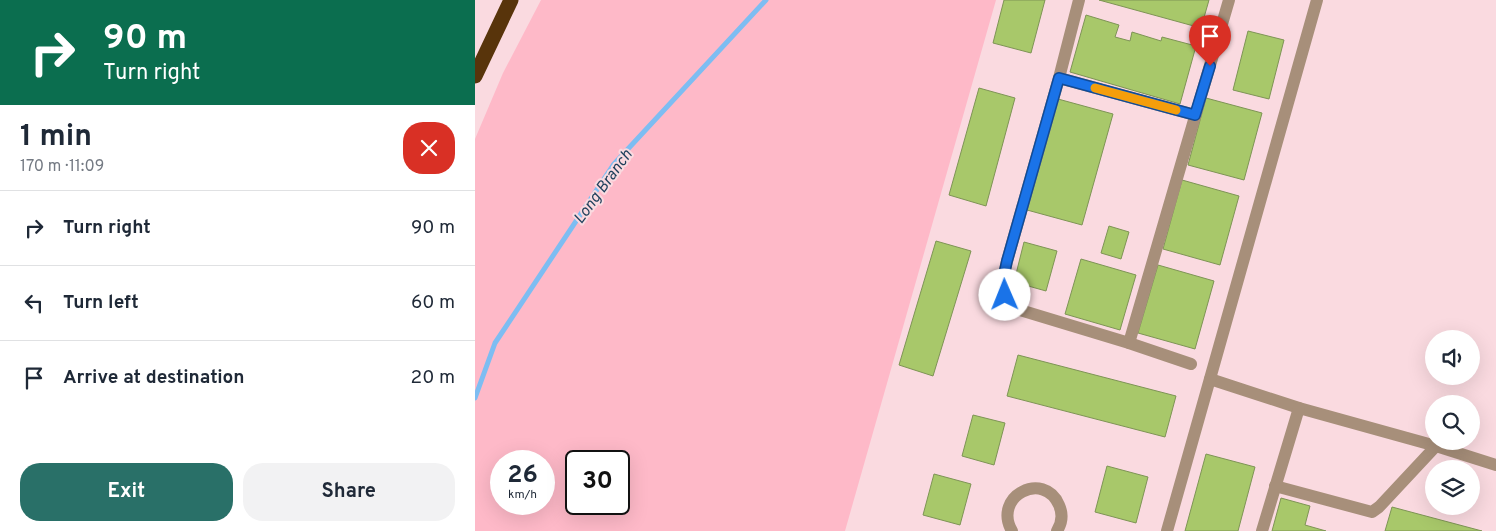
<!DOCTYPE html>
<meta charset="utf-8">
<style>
body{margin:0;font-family:Overpass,sans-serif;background:#f2f2f3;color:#1f2937;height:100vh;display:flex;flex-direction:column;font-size:19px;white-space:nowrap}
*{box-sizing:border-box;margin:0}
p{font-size:16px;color:#747a83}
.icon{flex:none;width:28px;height:28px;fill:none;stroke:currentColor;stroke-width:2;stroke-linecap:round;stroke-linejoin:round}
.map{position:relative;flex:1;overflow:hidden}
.side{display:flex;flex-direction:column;background:#fff;width:475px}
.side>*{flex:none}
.hud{background:#0b6e4f;color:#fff;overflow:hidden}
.buttons{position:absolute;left:950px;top:330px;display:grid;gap:10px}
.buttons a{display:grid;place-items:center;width:55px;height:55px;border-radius:50%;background:#fff;box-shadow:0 5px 20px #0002;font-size:25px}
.speed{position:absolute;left:15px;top:450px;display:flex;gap:10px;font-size:25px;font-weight:700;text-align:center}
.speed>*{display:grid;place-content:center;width:65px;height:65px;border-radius:50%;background:#fff;box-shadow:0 5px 20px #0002;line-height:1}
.speed small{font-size:12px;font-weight:400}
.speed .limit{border:2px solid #111;border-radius:8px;background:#fff;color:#111}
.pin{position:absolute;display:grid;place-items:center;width:42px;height:42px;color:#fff;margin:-51px -21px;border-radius:50% 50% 50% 0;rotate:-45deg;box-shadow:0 0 5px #0007}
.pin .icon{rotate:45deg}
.me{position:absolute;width:55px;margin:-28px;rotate:359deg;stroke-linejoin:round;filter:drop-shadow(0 0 4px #0008)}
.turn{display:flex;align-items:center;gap:18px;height:105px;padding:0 20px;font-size:22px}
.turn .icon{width:65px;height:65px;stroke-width:2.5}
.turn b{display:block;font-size:35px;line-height:42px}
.round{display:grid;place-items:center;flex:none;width:52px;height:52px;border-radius:20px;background:#f2f2f3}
.summary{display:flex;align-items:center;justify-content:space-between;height:85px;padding:0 20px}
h1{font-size:30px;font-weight:700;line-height:38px}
.button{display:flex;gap:10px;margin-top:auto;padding:10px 20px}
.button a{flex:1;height:58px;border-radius:20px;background:#297068;color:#fff;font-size:20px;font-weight:700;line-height:58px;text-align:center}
.button a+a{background:#f2f2f3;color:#1f2937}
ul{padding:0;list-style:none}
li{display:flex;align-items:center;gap:15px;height:75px;padding:0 20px;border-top:1px solid #e0e1e3}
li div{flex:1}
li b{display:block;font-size:19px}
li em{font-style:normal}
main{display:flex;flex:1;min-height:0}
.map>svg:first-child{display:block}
</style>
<main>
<section class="side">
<div class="hud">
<div class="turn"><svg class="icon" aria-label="right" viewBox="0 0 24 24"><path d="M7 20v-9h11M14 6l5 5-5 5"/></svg><div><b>90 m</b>Turn right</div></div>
</div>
<div class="summary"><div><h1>1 min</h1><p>170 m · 11:09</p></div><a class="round" style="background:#d93025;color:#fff"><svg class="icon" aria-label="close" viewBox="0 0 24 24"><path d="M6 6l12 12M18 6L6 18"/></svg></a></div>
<ul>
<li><svg class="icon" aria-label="right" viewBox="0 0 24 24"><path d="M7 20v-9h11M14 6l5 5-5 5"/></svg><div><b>Turn right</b></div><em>90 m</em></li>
<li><svg class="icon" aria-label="left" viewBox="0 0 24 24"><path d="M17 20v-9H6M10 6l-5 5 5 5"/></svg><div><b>Turn left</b></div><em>60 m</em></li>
<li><svg class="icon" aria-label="arrive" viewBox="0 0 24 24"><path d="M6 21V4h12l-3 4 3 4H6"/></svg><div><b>Arrive at destination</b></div><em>20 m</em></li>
</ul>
<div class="button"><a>Exit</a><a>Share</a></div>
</section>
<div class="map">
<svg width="1021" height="531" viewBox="0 0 1021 531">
<rect width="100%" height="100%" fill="#fadae0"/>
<path fill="#feb9c8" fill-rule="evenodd" d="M 66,0 L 521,0 L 370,531 L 0,531 L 0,139 L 28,73 ZM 26,461 L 69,461 L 69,504 L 26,504 ZM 101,461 L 144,461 L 144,504 L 101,504 Z"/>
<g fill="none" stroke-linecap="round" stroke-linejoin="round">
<polyline stroke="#7dbdf2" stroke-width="5" points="0,398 20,343 139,164 291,0"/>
</g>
<g fill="#a8c86a" stroke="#7e9455">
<polygon points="529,0 570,0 556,53 518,43"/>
<polygon points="624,0 734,0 726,28"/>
<polygon points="611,15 644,25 640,37 655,41 657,32 686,41 687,37 721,46 705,104 595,72"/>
<polygon points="773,31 809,40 794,99 758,90"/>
<polygon points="504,88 540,98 511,206 474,195"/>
<polygon points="731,98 787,113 769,180 713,165"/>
<polygon points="583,99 638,114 607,225 552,210"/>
<polygon points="707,180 764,196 745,265 688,249"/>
<polygon points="634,226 654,232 646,259 626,253"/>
<polygon points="461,241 496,251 458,376 424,365"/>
<polygon points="549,242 582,251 571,291 539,282"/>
<polygon points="606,259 661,275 645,330 590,314"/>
<polygon points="683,265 739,281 720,349 663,333"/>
<polygon points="543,355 701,396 690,437 532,396"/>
<polygon points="498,415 530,423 519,465 487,456"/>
<polygon points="731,454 780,467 763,531 710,531"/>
<polygon points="632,466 673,477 661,523 620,512"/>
<polygon points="459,474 496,484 485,525 448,515"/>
<polygon points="806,498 835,506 830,525 851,531 797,531"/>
<polygon points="917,507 1007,531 910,531"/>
</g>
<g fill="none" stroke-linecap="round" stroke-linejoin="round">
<g stroke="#a78f7a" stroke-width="12">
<polyline points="604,0 584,78 532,261 527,283 530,295 536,304 545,310 654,343 716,364"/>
<polyline points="584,78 720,115"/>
<polyline points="654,343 754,0"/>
<polyline points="735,379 824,408 961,446"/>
<polyline points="800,486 897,512 904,507 961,446 1021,465"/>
<path d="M 537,531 C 517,496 569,470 584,505 C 588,514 587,523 582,531"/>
<polyline points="692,531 842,0"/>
<polyline points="787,531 824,408"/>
</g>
<polyline stroke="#58340b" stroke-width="15" points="0,76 36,0"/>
</g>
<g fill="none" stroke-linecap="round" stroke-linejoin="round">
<defs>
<polyline id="route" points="530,295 527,284 532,261 584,78 720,115 735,66"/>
</defs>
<use href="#route" stroke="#114b97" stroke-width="12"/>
<use href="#route" stroke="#1a73e8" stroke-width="9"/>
<polyline stroke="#f59e0b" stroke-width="9" points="620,88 701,110"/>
</g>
<g text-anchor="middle" stroke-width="4" stroke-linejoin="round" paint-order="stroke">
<g font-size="16" font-style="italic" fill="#1d3f5b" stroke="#fadae0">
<text transform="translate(127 186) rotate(-54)" y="6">Long Branch</text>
</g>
</g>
</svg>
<div class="buttons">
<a><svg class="icon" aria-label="sound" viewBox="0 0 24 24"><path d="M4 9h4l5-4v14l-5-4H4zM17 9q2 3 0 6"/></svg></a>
<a><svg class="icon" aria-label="search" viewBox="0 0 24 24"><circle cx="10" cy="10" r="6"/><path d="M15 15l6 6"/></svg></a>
<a><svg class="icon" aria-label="layers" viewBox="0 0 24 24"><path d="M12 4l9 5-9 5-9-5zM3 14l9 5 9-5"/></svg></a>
</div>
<div class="speed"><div>26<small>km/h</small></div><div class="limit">30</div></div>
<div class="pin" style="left:735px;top:66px;background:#d93025"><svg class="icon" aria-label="arrive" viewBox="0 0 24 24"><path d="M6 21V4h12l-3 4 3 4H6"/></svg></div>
<svg class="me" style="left:530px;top:295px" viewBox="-20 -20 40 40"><circle r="19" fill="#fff"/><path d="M0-13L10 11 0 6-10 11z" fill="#1a73e8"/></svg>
</div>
</main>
